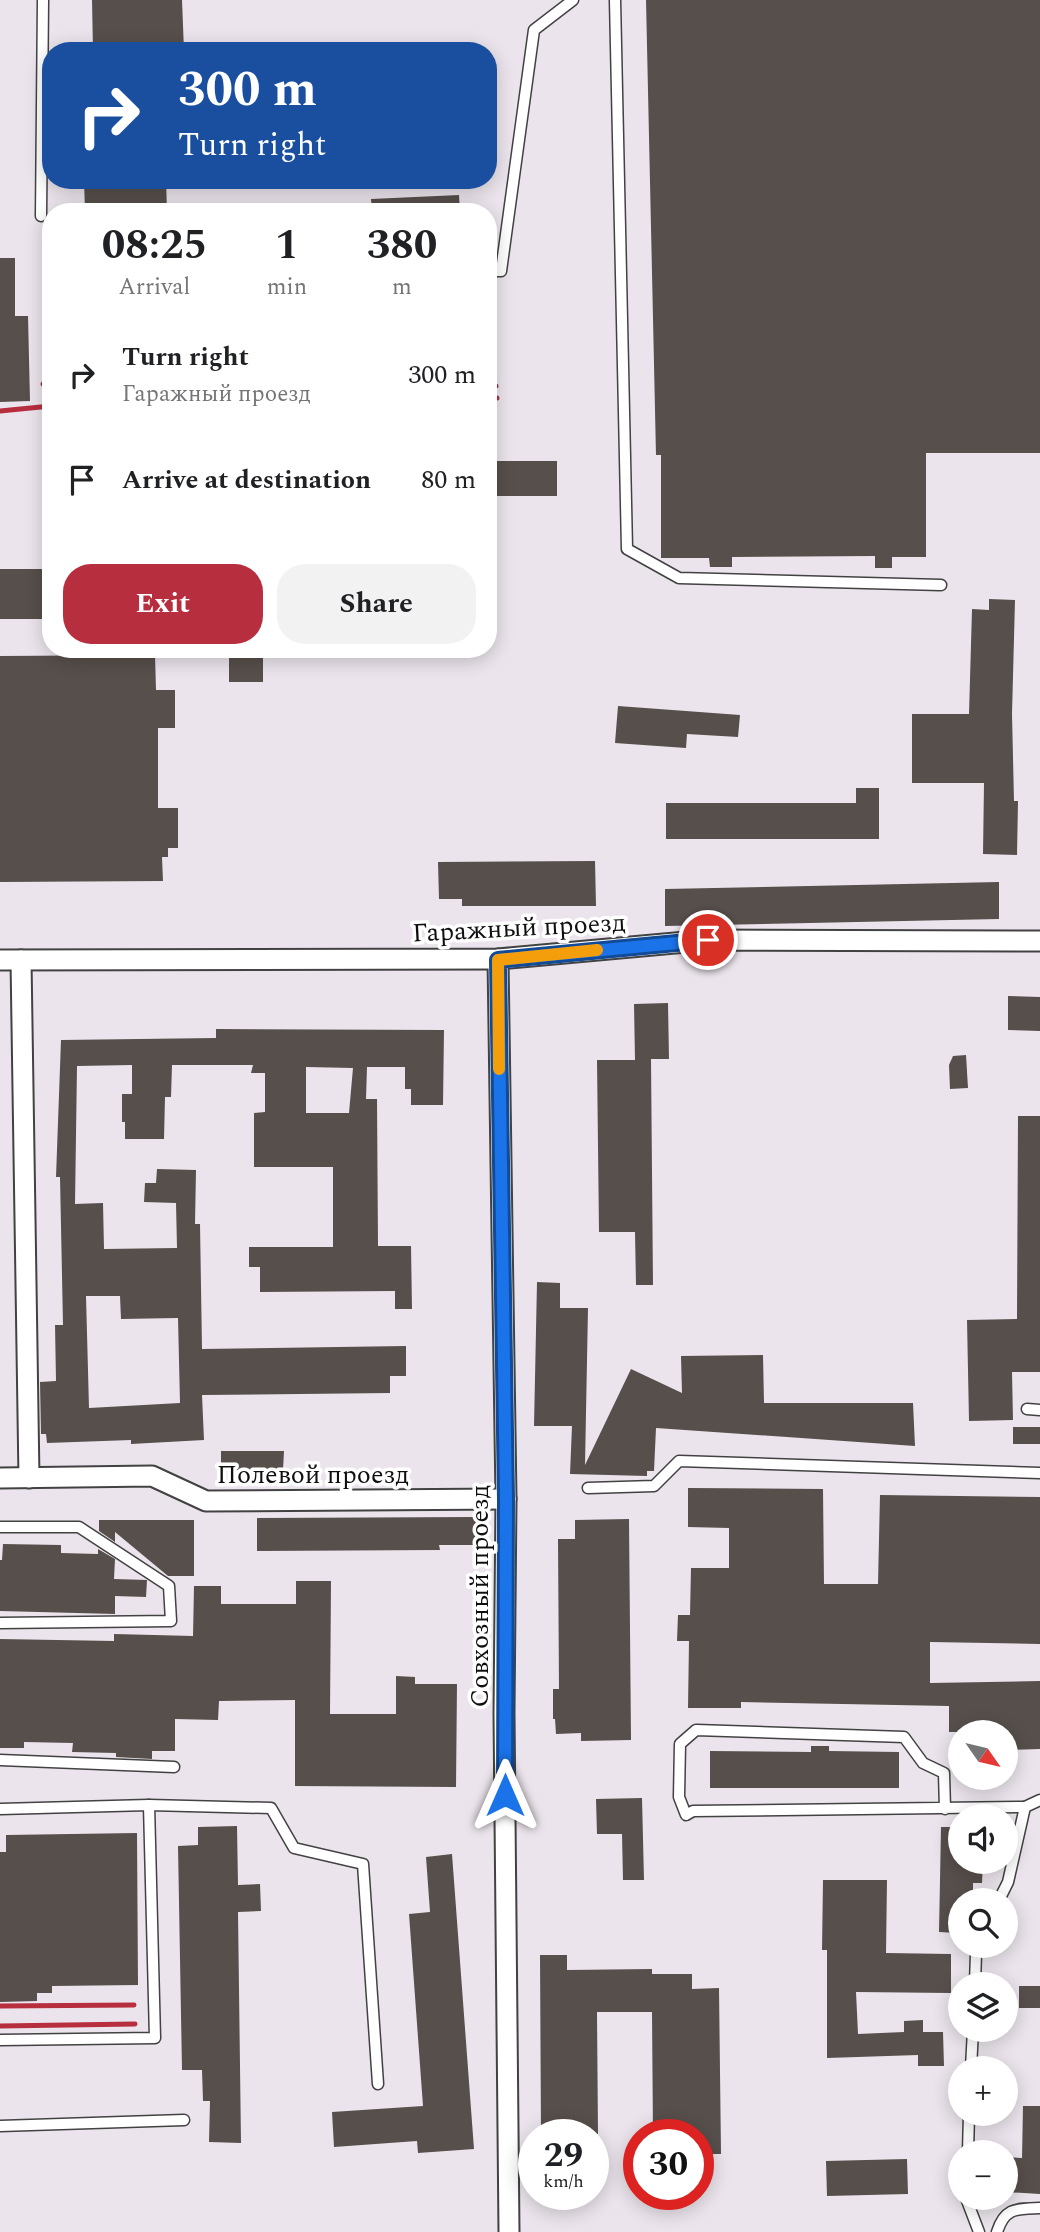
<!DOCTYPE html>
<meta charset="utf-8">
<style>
body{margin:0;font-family:Spectral,serif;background:#f2f2f2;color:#202124;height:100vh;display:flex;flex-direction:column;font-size:26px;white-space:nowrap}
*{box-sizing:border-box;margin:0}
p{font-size:23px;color:#757577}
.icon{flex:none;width:38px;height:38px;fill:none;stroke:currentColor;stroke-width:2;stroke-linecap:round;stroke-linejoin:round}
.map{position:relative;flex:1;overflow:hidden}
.side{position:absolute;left:42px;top:203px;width:455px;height:455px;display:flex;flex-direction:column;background:#fff;border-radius:28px;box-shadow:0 4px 18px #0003}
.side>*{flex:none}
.guide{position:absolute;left:42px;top:42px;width:455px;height:147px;border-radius:28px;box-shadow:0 4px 18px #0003;background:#1a4fa0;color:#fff;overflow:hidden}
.needle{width:46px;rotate:124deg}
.controls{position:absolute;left:948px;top:1720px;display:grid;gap:14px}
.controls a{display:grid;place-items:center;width:70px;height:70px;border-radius:50%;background:#fff;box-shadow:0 4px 18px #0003;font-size:35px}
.speed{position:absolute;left:518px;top:2119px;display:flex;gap:14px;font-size:35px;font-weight:700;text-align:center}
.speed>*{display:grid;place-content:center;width:91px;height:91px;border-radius:50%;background:#fff;box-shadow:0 4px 18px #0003;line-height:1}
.speed small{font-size:18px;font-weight:400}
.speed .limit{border:10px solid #d22;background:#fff;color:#111}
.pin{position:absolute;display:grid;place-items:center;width:60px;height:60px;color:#fff;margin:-30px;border:4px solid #fff;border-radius:50%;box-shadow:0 2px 7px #0007}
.me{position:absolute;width:77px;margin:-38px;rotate:0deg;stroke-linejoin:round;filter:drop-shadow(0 0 5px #0008)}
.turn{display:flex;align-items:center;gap:24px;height:147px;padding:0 21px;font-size:32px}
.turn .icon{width:91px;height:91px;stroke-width:2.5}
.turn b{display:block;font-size:49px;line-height:60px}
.eta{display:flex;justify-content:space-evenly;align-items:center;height:119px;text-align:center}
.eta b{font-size:42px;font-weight:700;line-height:49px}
.primary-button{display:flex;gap:14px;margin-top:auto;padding:14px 21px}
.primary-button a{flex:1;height:80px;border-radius:28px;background:#b72e3f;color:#fff;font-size:28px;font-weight:700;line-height:80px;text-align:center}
.primary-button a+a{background:#f2f2f2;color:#202124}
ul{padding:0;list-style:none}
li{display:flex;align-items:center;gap:21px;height:105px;padding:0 21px}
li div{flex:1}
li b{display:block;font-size:26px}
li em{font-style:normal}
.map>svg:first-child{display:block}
</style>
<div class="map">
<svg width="1040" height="2232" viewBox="0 0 1040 2232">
<rect width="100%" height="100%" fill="#fefaf1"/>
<path fill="#ebe4ec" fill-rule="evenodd" d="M 0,0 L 1040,0 L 1040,2232 L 0,2232 ZM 51,51 L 488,51 L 488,180 L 51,180 ZM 51,212 L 488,212 L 488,649 L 51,649 ZM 961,1732 L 1006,1732 L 1006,1778 L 961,1778 ZM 961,1816 L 1006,1816 L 1006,1862 L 961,1862 ZM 961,1900 L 1006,1900 L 1006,1946 L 961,1946 ZM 961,1984 L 1006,1984 L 1006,2030 L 961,2030 ZM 961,2068 L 1006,2068 L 1006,2114 L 961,2114 ZM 534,2135 L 593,2135 L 593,2194 L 534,2194 ZM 639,2135 L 698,2135 L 698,2194 L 639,2194 ZM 961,2152 L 1006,2152 L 1006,2198 L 961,2198 Z"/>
<g fill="#574f4b" fill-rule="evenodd">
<polygon points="92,0 182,0 184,51 93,51"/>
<polygon points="646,0 1040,0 1040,453 926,453 926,557 892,557 892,568 875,568 875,556 732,557 732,567 710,567 709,558 661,558 661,455 656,455"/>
<polygon points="84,180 166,180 167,212 85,212"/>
<polygon points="459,195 460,212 372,212 371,199"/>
<polygon points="0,258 15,258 15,316 28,316 30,401 0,402"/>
<rect x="488" y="461" width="69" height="35"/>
<rect x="0" y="569" width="51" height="50"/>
<polygon points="989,599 1015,600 1012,714 1014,801 1018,801 1017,855 983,854 984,783 912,783 912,714 969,714 972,609 989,610"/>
<rect x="229" y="649" width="34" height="33"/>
<polygon points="155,655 156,690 175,690 175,728 158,728 158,808 178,808 178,848 168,848 168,857 162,857 163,881 0,882 0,656"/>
<polygon points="618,706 740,715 738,737 687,734 686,748 615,743"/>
<polygon points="856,788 879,788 879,839 666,839 666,803 856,803"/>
<polygon points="595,861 596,906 462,906 462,899 439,899 438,862"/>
<polygon points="999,882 999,919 665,926 665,889"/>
<polygon points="1008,996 1040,997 1040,1031 1008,1030"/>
<polygon points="668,1003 669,1059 651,1059 653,1285 636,1285 635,1232 599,1232 597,1060 635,1060 634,1004"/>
<path d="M 216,1029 L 444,1030 L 443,1105 L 411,1105 L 411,1089 L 405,1089 L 405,1067 L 367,1067 L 366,1099 L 377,1099 L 378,1246 L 411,1246 L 412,1309 L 395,1309 L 395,1291 L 260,1292 L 260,1267 L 249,1267 L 249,1247 L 333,1247 L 333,1167 L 254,1167 L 254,1113 L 265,1112 L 265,1073 L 251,1073 L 253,1065 L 172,1065 L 171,1097 L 165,1097 L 164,1139 L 125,1139 L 125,1122 L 122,1122 L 122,1094 L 132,1094 L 132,1065 L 77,1066 L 75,1204 L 103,1203 L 104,1249 L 177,1248 L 176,1203 L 144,1202 L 145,1183 L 156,1183 L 157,1169 L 196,1170 L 195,1224 L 200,1224 L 202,1349 L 406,1346 L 406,1376 L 390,1376 L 390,1393 L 202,1395 L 204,1440 L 131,1444 L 131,1440 L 47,1443 L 46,1434 L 41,1434 L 40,1382 L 56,1381 L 55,1325 L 63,1325 L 60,1177 L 56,1177 L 61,1040 L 216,1038 ZM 306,1067 L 353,1068 L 349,1113 L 306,1113 ZM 86,1296 L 120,1296 L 121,1319 L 178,1318 L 180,1403 L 89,1408 Z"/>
<polygon points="966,1055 968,1088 950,1089 949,1065 953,1056"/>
<polygon points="1018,1116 1040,1116 1040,1372 1012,1372 1013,1420 969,1421 967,1320 1017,1319"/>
<polygon points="537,1282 560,1283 560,1308 588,1308 585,1465 631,1369 682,1393 681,1356 763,1355 764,1403 913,1403 915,1446 656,1428 654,1471 647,1471 647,1476 570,1474 572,1426 534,1426"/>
<rect x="1013" y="1427" width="27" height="17"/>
<polygon points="221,1451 284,1451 283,1470 221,1470"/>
<polygon points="688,1488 823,1489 824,1584 878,1584 880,1495 1040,1497 1040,1644 930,1642 930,1683 1040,1681 1040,1749 1006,1750 1006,1732 949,1732 949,1706 741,1702 741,1708 688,1708 689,1641 677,1641 678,1615 690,1615 691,1568 729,1568 729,1528 688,1527"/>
<polygon points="477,1517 477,1545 439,1545 440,1550 257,1551 257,1518"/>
<polygon points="629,1519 631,1740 581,1741 581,1733 556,1734 555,1719 553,1719 553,1689 559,1689 558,1539 575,1539 575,1520"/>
<polygon points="99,1520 194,1520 194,1576 168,1576 115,1532 115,1542 99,1531"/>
<polygon points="3,1544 61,1545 61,1553 98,1554 98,1549 115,1559 114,1579 147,1580 146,1597 115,1596 115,1614 0,1611 0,1560 2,1560"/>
<polygon points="296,1581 331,1581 330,1714 396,1714 396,1676 415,1677 415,1684 457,1684 456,1787 295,1786 295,1700 219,1701 218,1720 175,1719 175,1751 152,1751 152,1759 116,1757 116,1753 72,1752 73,1743 24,1742 24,1748 0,1748 0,1639 114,1641 114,1634 193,1636 194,1586 221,1586 221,1604 296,1604"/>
<polygon points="811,1746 829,1746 829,1751 899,1752 899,1788 710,1788 710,1751 811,1752"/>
<polygon points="642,1798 644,1880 623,1880 622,1834 597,1834 596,1799"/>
<polygon points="237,1826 238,1885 260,1884 261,1911 238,1912 241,2143 209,2142 210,2101 203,2101 202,2070 182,2070 178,1846 198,1845 198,1827"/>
<polygon points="941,1827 961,1827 961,1862 983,1862 982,1883 973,1883 973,1900 961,1900 957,1933 939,1932"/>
<polygon points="137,1833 138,1985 52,1986 52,1993 37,1993 37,2001 0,2002 0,1852 6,1852 6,1835"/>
<polygon points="452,1854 474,2149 418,2153 417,2141 334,2147 332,2112 423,2106 409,1914 430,1912 426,1857"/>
<polygon points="823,1880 887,1880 886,1953 951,1954 951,1993 856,1992 858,2034 904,2032 904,2021 923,2020 923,2032 943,2032 944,2066 918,2066 918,2055 827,2058 827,1950 822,1950"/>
<polygon points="540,1955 567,1955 567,1970 652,1969 652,1974 692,1974 692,1989 719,1988 721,2154 698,2154 698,2135 653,2135 652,2012 597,2012 598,2134 541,2135"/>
<rect x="1019" y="1986" width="21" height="22"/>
<polygon points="1023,2106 1040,2106 1040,2194 1006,2192 1006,2157 1022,2158"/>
<polygon points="907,2159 908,2194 827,2196 826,2161"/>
</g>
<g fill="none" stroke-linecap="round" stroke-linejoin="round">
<defs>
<g id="service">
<polyline points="615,0 627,549 679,578 941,585"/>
<polyline points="41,216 43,0"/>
<polyline points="488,271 501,271 534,30 573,0"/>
<polyline points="1027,1409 1040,1410"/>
<polyline points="588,1488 654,1486 679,1461 1040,1473"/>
<polyline points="0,1527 79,1527 169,1586 171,1621 0,1623"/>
<polyline points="0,1760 174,1767"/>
<polyline points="0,1809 149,1805 271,1808 294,1848 363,1864 378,2084"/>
<polyline points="945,1809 944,1773 923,1763 904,1737 696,1730 680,1744 679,1797 686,1815 693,1811 1025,1807"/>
<polyline points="999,1900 1008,1882 1025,1807 1040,1800"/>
<polyline points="975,1984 976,1953 979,1946"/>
<polyline points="0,2040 155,2038 149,1805"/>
<polyline points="971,2068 973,2030"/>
<polyline points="0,2126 184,2120"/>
<polyline points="968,2152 969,2114"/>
<polyline points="966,2198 979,2232"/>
<path d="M 997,2232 C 1005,2207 1017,2209 1040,2208"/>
</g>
<g id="minor">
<polyline points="498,959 506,1499 504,1713 509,2232"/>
<polyline points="0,960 498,959 708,940 1040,941"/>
<polyline points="21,960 29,1478"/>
<polyline points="0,1478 152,1476 206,1501 506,1499"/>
</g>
</defs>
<use href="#service" stroke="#424242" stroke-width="13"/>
<use href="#minor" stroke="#424242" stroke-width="23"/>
<use href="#service" stroke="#fff" stroke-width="10"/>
<use href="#minor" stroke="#fff" stroke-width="19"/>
<g stroke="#b72e3f" stroke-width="5">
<polyline points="43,384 51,384"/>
<polyline points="488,386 496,386"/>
<polyline points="488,399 497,398"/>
<polyline points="0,411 51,406"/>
<polyline points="0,2006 134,2005"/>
<polyline points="0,2026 135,2024"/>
</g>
</g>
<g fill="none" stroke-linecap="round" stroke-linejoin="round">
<defs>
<polyline id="route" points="505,1795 506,1499 498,960 708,940"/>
</defs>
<use href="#route" stroke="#114b97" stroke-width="18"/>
<use href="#route" stroke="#1a73e8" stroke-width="12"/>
<polyline stroke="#f59e0b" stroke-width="12" points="499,1069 498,960 597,950"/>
</g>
<g text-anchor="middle" stroke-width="7" stroke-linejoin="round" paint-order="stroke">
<g font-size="26" fill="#0f0f0f" stroke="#fff">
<text transform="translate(519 927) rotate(-3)" y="9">Гаражный проезд</text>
<text x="313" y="1483">Полевой проезд</text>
<text transform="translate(479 1596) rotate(-90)" y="9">Совхозный проезд</text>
</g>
</g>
</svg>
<div class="controls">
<a><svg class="needle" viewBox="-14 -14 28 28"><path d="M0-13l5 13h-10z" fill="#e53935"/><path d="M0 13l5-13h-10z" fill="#757577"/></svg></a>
<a><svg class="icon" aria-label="sound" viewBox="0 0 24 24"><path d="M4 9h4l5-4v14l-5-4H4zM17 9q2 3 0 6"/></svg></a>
<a><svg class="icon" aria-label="search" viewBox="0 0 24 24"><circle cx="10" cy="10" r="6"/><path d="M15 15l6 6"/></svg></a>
<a><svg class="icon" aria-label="layers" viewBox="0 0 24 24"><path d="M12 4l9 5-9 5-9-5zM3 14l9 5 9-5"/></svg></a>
<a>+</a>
<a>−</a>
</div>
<div class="speed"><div>29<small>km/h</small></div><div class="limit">30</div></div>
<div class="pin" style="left:708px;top:940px;background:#d93025"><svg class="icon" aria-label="arrive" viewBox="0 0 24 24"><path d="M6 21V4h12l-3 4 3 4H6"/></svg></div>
<svg class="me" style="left:505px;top:1795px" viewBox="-20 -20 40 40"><path d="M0-17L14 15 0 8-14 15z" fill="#1a73e8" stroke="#fff" stroke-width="4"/></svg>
<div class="guide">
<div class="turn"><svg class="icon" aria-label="right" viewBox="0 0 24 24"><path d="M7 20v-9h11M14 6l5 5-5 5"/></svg><div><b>300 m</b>Turn right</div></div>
</div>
<section class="side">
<div class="eta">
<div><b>08:25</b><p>Arrival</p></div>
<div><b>1</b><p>min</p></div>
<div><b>380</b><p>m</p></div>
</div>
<ul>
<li><svg class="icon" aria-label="right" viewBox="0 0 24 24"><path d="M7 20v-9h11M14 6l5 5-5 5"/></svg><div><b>Turn right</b><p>Гаражный проезд</p></div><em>300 m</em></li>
<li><svg class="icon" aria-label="arrive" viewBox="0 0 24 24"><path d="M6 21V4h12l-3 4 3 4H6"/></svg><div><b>Arrive at destination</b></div><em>80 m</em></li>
</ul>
<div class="primary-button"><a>Exit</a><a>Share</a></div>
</section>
</div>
